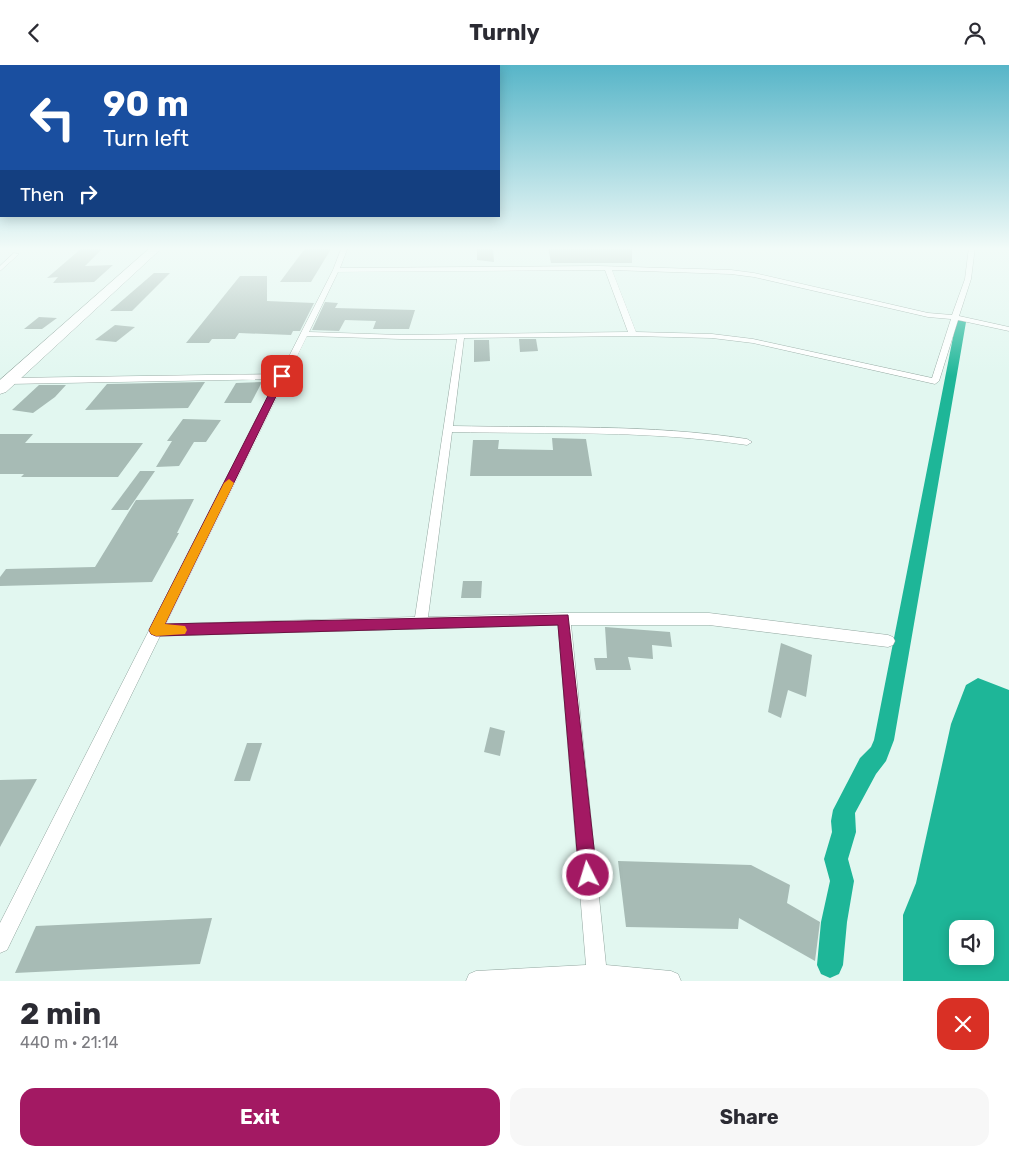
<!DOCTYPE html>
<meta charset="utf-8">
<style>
body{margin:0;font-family:Rubik,sans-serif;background:#f7f7f7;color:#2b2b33;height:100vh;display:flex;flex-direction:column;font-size:19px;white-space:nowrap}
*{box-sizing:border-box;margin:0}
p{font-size:16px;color:#7c7c81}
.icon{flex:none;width:28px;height:28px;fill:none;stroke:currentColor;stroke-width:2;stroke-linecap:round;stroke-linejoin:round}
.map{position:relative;height:916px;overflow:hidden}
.side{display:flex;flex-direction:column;background:#fff;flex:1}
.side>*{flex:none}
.hud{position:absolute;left:0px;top:0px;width:500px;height:152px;box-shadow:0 2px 12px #0003;background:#1a4fa0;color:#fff;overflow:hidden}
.tools{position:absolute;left:949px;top:855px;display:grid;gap:10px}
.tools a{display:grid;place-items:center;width:45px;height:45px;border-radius:10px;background:#fff;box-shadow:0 2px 12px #0003;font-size:25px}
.pin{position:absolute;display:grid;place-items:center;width:42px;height:42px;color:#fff;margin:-21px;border-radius:10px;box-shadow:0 2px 8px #0006}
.me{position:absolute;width:55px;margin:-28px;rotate:355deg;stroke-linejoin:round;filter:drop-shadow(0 0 4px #0008)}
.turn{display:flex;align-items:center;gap:18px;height:105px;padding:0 20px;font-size:22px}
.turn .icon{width:65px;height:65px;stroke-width:2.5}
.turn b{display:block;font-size:35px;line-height:42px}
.then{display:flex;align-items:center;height:48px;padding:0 20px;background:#0003;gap:10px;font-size:19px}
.round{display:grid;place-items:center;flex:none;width:52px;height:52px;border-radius:15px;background:#f7f7f7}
.headline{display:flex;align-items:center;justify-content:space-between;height:85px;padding:0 20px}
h1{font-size:30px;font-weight:700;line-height:38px}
.action{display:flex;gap:10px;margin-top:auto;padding:10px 20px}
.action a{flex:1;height:58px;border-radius:15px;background:#a31963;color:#fff;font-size:20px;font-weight:700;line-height:58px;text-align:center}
.action a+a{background:#f7f7f7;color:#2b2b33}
header{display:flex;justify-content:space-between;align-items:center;height:65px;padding:0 20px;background:#fff;font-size:22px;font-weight:700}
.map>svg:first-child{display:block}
</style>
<header><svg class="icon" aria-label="back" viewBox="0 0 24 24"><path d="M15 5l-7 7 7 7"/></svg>Turnly<svg class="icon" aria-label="person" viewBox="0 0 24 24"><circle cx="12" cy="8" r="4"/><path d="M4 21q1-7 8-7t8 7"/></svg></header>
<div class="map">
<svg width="1009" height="916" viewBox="0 0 1009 916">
<rect width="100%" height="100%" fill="#e2f7f0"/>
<path fill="#1eb698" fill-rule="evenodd" d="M 978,613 L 1009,625 L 1009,916 L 903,916 L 903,850 L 916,818 L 951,659 L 966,620 ZM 958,864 L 985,864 L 985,891 L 958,891 Z"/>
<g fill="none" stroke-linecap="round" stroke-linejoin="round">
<polygon fill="#1eb698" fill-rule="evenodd" points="961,254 966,257 894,675 886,696 876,709 855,748 856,767 848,794 854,816 847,857 843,900 839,909 830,913 821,909 817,900 821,857 830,816 824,794 832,767 831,756 833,745 860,693 871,682 874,675 956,257"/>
</g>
<g fill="#a7bbb5">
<polygon points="83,182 104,182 85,201 113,200 94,217 53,218 58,212 47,213"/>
<polygon points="306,182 331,184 311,217 280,217"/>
<polygon points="477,182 493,182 494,197 477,195"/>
<polygon points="548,182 632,182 632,198 551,198"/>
<polygon points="154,208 170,208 132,246 110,246"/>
<polygon points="240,211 267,211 267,236 314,238 300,266 293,266 291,270 239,268 235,274 212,274 209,278 186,278"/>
<polygon points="325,237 338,238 335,243 415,245 409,264 373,264 376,256 345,255 339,266 312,265"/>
<polygon points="39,252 57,253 42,264 24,264"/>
<polygon points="115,260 135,262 116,277 95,275"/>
<polygon points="519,274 536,274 538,286 520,287"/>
<polygon points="474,275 489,275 490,296 474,297"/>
<polygon points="205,317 188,343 85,345 107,319"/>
<polygon points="262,317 251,338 224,338 236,318"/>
<polygon points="39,320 66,320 55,332 33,348 12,345"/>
<polygon points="183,354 221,355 206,377 194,377 179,401 156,402 172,376 167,376"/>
<polygon points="0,369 33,369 25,378 143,378 118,412 21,412 24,409 0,409"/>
<polygon points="552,373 586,374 592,411 470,411 473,375 499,375 498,384 553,385"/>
<polygon points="140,406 155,406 128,445 111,445"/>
<polygon points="194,434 177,468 179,468 152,517 0,521 0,512 6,504 95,502 136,435"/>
<polygon points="463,516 482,516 481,533 461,533"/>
<polygon points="605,562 670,567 672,582 652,580 653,594 628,592 631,605 596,605 594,593 607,593"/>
<polygon points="781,578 812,590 806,632 788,625 781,653 768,647"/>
<polygon points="490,662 505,666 500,691 484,687"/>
<polygon points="247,678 262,678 250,716 234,716"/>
<polygon points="37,714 0,782 0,715"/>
<polygon points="618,796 751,800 790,820 787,838 820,857 815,896 739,853 738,864 626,862"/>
<polygon points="212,853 200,899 15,908 36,861"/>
</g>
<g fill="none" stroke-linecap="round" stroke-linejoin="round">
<defs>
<g id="street">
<path d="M 342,182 L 348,182 L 340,203 L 598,201 L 731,205 L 754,208 L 928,248 L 952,250 L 965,214 L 969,182 L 975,182 L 971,214 L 959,251 L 1009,262 L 1009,266 L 958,255 L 939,316 L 935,319 L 753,278 L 712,273 L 633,271 L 464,273 L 453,361 C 552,363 649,359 747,374 L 752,377 L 747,380 C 649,365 551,369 452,367 L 428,552 L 564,548 L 709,548 L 888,570 L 893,572 L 895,576 L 893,580 L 888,582 L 709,560 L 571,560 L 606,900 L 671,906 L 678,909 L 681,916 L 466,916 L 469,909 L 476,906 L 586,900 L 558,560 L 160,571 L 7,885 L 0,888 L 0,858 L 277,314 L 8,319 L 4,316 L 8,313 L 280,309 L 333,205 ZM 598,205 L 605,205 L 628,267 L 401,270 L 309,267 L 338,207 ZM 612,205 L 731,209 L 754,212 L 928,252 L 951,254 L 932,313 L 753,274 L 712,269 L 636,267 ZM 307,271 L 401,274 L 457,274 L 415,552 L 166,559 Z"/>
<polygon points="14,188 19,189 0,206 0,201"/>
</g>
<polygon id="highway" points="151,182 163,182 6,327 0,329 0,315"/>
</defs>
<use href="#street" stroke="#93a7a0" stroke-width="1"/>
<use href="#highway" stroke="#93a7a0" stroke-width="1"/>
<use href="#street" fill="#fff" fill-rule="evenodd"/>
<use href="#highway" fill="#fff" fill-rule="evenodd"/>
</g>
<linearGradient id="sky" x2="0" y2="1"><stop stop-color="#57b5c8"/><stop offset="0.59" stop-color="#f2fbf8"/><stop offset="1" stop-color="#f2fbf8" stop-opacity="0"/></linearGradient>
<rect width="1009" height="311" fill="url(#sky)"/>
<polygon fill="#a31963" stroke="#6a1040" points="282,308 286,311 165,559 568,550 597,810 594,817 588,819 581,817 579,810 558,560 156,571 151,569 149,565 151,561 278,311"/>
<polygon fill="#f59e0b" points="229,414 234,418 165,559 185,561 187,565 185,569 156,571 151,569 149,565 151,561 224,418"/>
</svg>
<div class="tools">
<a><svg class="icon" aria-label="sound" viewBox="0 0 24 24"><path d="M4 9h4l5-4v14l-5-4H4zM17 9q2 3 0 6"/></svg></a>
</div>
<div class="pin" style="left:282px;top:311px;background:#d93025"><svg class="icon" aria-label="arrive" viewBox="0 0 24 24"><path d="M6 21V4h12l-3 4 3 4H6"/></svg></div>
<svg class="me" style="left:588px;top:810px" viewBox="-20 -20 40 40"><circle r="17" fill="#a31963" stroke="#fff" stroke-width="3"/><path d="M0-11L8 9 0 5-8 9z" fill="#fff"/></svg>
<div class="hud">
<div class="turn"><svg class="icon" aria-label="left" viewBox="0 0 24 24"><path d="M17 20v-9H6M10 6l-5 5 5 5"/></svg><div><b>90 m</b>Turn left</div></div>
<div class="then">Then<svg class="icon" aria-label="right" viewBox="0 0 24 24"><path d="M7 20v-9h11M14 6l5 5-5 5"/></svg></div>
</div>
</div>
<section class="side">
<div class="headline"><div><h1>2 min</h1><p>440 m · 21:14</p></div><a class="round" style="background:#d93025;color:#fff"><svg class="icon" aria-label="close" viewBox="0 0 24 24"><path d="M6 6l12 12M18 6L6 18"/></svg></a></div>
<div class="action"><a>Exit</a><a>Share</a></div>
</section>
